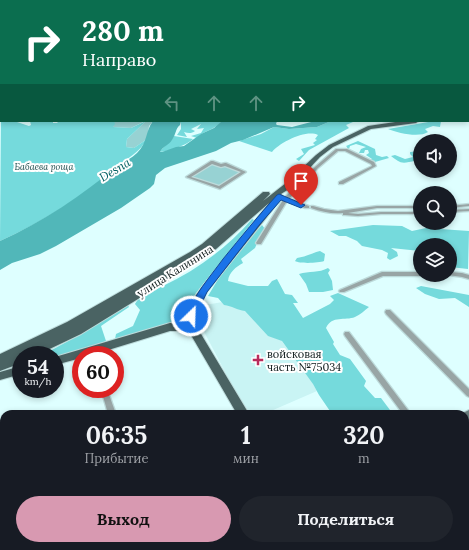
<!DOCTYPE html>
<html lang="ru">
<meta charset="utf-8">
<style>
body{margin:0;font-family:Lora,serif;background:#20242c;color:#f1f3f6;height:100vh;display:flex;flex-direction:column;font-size:15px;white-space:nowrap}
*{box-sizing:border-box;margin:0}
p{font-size:13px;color:#9ea1a6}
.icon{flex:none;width:22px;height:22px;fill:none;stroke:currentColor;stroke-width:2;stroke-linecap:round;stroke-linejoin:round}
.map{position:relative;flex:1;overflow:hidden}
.details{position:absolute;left:0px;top:410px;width:469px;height:140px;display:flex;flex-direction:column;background:#171b24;border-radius:12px 12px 0 0;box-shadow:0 2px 6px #0003}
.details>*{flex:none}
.top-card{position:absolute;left:0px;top:0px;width:469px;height:122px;box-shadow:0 2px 6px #0003;background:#0b6e4f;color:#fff;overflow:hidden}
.controls{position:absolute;left:413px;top:134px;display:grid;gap:8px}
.controls a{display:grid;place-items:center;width:44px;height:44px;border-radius:50%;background:#171b24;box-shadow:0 2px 6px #0003;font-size:20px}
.speed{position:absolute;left:12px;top:346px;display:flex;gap:8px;font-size:20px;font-weight:700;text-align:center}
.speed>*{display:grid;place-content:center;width:52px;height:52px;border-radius:50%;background:#171b24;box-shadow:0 2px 6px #0003;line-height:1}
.speed small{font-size:10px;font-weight:400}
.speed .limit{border:6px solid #d22;background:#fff;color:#111}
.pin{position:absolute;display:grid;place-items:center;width:34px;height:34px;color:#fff;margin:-41px -17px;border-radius:50% 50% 50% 0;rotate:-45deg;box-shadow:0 0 4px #0007}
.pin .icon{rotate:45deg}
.me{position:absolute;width:44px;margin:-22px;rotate:24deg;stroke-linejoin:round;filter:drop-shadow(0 0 3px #0008)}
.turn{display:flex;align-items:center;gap:14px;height:84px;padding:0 16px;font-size:18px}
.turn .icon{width:52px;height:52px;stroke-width:2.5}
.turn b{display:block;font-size:28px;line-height:34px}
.lanes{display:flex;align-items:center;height:38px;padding:0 16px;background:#0003;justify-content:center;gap:20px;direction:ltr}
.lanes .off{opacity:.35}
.eta{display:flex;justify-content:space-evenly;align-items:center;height:68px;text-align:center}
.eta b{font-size:24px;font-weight:800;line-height:28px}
.primary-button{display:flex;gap:8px;margin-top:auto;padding:8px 16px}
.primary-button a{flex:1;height:46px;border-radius:24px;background:#d899b1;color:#111;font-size:16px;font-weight:800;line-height:46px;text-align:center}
.primary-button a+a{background:#20242c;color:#f1f3f6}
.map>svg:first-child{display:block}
</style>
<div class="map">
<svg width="469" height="550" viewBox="0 0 469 550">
<rect width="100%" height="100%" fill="#deffff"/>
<g fill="#c9f4f4">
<polygon points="240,299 281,340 311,380 317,391 264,414 251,414 237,395 198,320 205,305"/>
<polygon points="465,468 469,473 469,543 465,546"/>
<polygon points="399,546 464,546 462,548 464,550 401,550"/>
</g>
<g fill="#97d2d3">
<polygon points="114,121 145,121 131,128 113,127"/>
<polygon points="146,121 153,121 149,126 147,139 134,148 126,147 127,139"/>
<polygon points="212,162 221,166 225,164 243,172 220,188 188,177"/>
</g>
<g fill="#75dadc">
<path d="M 1,115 L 1,121 L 14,121 L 29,126 L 31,125 L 30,121 L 53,121 L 53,123 L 57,123 L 59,121 L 114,121 L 115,124 L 113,127 L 131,128 L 146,121 L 127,139 L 126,147 L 134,148 L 147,139 C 139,153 130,156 118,166 C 83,196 43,222 0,241 Z"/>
<path d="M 181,121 L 222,121 C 215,130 204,130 197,138 L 191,136 L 201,133 L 204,128 L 197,129 L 201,124 L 191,129 L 195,131 C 191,134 188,133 184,132 L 187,137 L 177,135 L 181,129 Z"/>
<path d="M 331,121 L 353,122 L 346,125 L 349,128 L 309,150 L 299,161 L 296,159 L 304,154 L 301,149 L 315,145 L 313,143 L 317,140 L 315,139 L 318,135 C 306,129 279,143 272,152 L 239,141 L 261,134 L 274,127 L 289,129 L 317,127 Z"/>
<path d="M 434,121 L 441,121 L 440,127 L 433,126 L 425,129 L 428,132 C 419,138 398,133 388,129 Z"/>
<path d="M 174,136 L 193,139 C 187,145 169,151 160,152 C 164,145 171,143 174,136 Z"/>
<polygon points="358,141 375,149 376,155 382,157 387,156 389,158 375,162 370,160 372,159 366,155 369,153 368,150 365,150 364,153 359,153 361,149 366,147 356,144 350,146 349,149 347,149 347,147 346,146"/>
<path d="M 420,151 L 420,159 L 417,158 C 416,161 414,161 409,162 C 400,164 398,161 391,156 L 395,155 L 405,159 L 413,157 L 410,154 L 410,152 Z"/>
<path d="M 252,219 L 254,220 L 251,224 L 196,293 L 179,322 L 120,339 L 115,339 L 116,334 L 133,326 L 140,310 L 135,304 C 140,294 154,290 163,286 C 197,270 228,247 252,219 Z"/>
<path d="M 262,225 L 265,229 L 262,232 L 255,248 L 241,259 L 243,263 C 236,267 229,272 228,281 L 248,286 L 268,286 L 272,281 L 277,279 L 285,294 L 292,295 L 298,303 L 293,303 L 303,318 L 330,304 L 334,300 L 330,296 L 338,293 L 369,307 C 365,310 360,315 355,317 C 345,321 332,315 326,328 L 334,342 L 333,344 L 340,355 L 350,359 L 366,381 L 364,386 L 375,398 L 381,398 L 393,414 L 332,414 L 319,395 L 313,384 L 282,341 L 268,336 L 245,311 C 237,310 232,306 224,305 L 218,298 L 208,296 L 220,276 L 257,230 Z"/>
<polygon points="373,225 402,226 412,231 426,228 469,231 468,269 450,267 450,245 420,245 420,251 391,248 397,252 398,256 390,260 387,258 388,253 382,250 362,246 357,241 346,236 339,236 330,231"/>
<path d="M 320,251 L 325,254 L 324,261 C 319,263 300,264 295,261 L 297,258 C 305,257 312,253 320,251 Z"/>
<path d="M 328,268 L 330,270 L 328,273 L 332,281 L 333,290 L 323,292 L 309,292 L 306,284 L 299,274 C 309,271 319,273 328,268 Z"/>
<polygon points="421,286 469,295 469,307 455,298 439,299 425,294 416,288"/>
<path d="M 127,303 L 129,307 L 101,326 L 106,341 L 79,352 L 55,358 L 55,355 L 42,355 C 72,340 100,323 127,303 Z"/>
</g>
<path fill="#51b7b9" d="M 153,121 L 181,121 L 180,125 C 175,129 176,135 172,140 C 169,145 163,146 160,152 L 162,152 L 176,147 L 184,146 L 201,134 L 214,128 L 222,121 L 277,121 L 276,124 L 277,125 L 292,127 L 315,121 L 331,121 L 317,127 L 289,129 L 274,127 L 243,140 L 231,143 L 216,151 L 165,168 L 156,175 L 154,184 L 150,188 L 121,208 L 56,246 L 40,254 L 12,263 L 0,270 L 0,241 C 43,222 82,195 119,165 C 125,161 132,158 137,153 C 148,142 145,132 153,121 Z"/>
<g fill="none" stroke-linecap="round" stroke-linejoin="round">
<defs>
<g id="street">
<rect x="468" y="103" width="1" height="2"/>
<polygon points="336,149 347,149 374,162 376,166 343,184 339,184 339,182 372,166 371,164 345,151 338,151 318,168 289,199 309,206 309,208 305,208 287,201 261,244 257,244 256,243 283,200 281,198 281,197 285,197 316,166"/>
<path d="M 211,161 L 213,161 L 221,164 L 225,163 L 226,163 L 246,172 L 220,189 L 186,177 ZM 212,164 L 221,167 L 225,166 L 241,172 L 219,186 L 191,177 Z"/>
<polygon points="469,204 469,206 450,208 450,206"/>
<path d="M 311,206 L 313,206 L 324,209 L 338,211 L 377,206 L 420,206 L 420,208 L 377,208 L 348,213 L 358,214 L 381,212 L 420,212 L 420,214 L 381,214 L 358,216 L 345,215 L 343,215 L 343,213 C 332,214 322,212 311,208 Z"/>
<polygon points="469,209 469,211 450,212 450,210"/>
<polygon points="382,272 420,272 420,275 422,275 420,276 383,276 344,292 340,292 339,291 340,290"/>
<polygon points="450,272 462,273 469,275 469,279 462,277 448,275 450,275"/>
<polygon points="386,310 390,310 469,389 469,397 467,396 386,314 385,312"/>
<polygon points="345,332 349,332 411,414 403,414 345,336 344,334"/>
<polygon points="101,389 107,389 116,414 108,414"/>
</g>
<polygon id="secondary" points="469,410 469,420 465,422 465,414 461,414"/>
<g id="primary">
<rect x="0" y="28" width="1" height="2"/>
<path d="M 402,121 L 419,121 L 416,123 L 371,129 L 333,147 L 320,157 L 292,187 L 281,194 L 283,196 L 282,198 L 207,292 C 199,307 195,311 198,329 L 249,414 L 237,414 L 191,335 L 184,331 L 170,331 L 92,355 L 81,355 L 81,358 L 55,365 L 55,357 L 170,323 L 187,324 L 186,316 L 190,305 L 201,288 L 269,203 L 208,256 L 81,334 L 37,355 L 21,355 L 21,363 L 0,371 L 0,354 L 67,322 L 190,252 L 202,244 L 263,192 L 269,192 L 270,194 L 263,201 L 286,183 L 316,155 L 329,145 L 368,126 Z"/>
<polygon points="21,366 21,374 0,380 0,372"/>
<polygon points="188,546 209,546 207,550 187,550"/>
<polygon points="310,546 326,546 327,550 312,550"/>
</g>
</defs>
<use href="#street" stroke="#bddbdb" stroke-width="2.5"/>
<use href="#secondary" stroke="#bddbdb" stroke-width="2"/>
<use href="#primary" stroke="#bddbdb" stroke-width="2"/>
<use href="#street" fill="#98a5a5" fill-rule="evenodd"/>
<use href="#secondary" fill="#6a7e7e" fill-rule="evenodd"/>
<use href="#primary" fill="#4a6363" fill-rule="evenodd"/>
</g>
<polygon fill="#d69faa" points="21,0 66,0 67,1 21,1"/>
<g fill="#ae828b">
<polygon points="60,0 66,0 67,1 54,1"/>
<rect x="127" y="0" width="11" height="1"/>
</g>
<polygon fill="#f9b9c6" stroke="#ae828b" points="27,0 60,0 54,1 28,1"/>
<path fill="#1a73e8" stroke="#114b97" d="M 279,194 L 305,205 L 301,208 L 281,200 L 260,224 L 207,292 L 194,319 L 187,319 L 186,316 C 194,295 209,278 223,259 C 241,237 258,216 277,195 Z"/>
<path fill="#b92b5c" stroke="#fff" stroke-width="1.5" d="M256 354h4v4h4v4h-4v4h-4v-4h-4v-4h4z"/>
<g text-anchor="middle" stroke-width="4" stroke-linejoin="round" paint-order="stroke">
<g font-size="9" font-style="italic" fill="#214f4f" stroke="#fff">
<text x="44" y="170">Бабаева роща</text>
</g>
<g font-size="11" fill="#0f1b1c" stroke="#fff">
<text transform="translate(175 271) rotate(-32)" y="4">улица Калинина</text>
</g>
<g font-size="11" fill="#0f1b1c" stroke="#fff" text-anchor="start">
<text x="267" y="358">войсковая<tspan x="267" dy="13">часть №75034</tspan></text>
</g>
<g font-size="12" font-style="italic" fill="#036062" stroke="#fff">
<text transform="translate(115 170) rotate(-31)" y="4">Desna</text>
</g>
</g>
</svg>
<div class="controls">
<a><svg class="icon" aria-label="sound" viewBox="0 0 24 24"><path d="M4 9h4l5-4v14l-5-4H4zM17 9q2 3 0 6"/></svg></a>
<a><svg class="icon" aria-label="search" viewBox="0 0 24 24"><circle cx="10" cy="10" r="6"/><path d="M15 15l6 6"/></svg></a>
<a><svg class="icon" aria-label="layers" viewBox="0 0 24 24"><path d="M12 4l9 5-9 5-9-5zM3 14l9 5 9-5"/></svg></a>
</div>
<div class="speed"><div>54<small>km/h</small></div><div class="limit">60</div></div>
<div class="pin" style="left:301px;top:205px;background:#d93025"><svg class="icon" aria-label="arrive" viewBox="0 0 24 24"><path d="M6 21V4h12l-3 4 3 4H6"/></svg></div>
<svg class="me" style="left:191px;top:316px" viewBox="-20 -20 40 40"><circle r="17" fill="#1a73e8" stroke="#fff" stroke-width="3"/><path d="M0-11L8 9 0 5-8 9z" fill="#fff"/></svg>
<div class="top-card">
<div class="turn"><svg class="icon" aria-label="right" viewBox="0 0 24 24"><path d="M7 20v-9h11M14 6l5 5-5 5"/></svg><div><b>280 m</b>Направо</div></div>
<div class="lanes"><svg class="icon off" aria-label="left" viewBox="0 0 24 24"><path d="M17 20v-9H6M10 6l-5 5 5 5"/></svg><svg class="icon off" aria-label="ahead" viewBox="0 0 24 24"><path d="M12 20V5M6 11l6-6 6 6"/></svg><svg class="icon off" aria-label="ahead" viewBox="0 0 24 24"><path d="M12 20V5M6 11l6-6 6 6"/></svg><svg class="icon" aria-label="right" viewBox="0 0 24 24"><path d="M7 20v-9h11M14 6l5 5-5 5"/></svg></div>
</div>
<section class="details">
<div class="eta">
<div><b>06:35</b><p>Прибытие</p></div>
<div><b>1</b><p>мин</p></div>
<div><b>320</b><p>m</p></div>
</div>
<div class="primary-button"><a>Выход</a><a>Поделиться</a></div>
</section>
</div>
